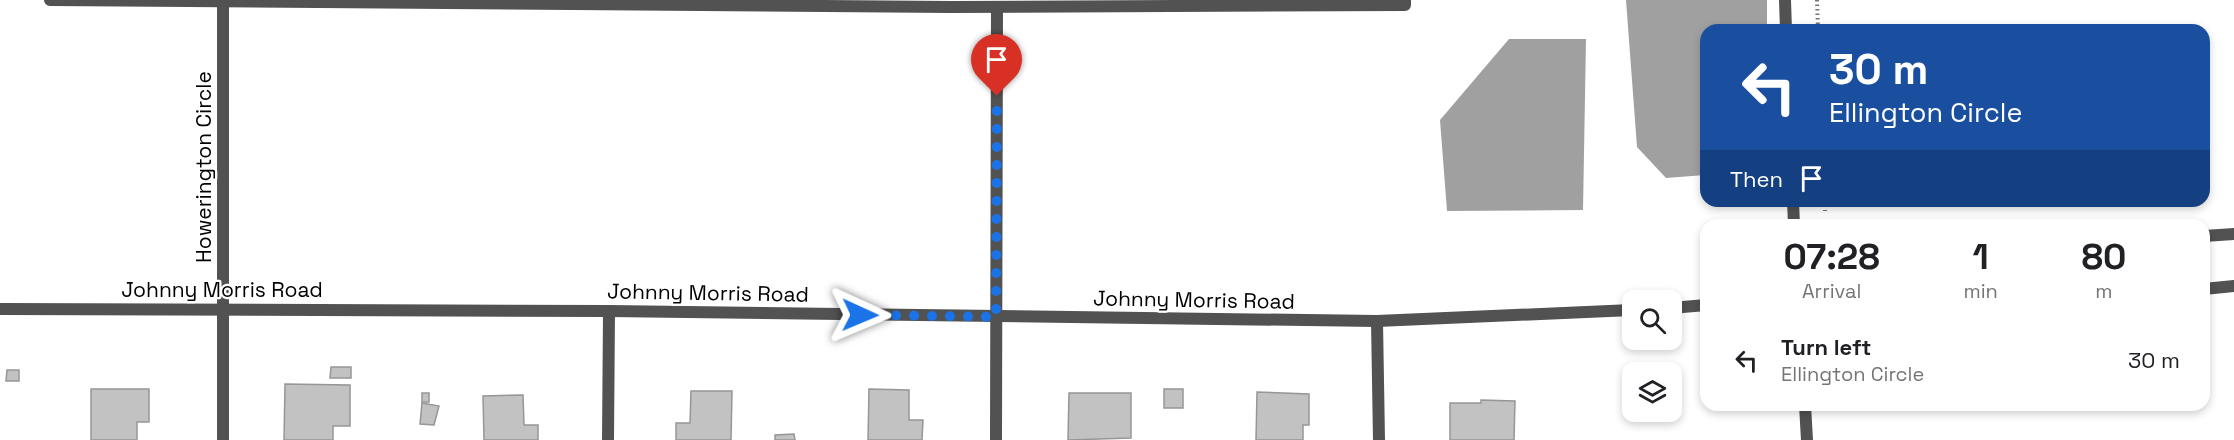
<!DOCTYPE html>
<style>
body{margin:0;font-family:"Space Grotesk",sans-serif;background:#f6f6f6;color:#202124;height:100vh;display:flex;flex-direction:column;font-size:22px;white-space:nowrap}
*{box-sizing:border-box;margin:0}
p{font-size:20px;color:#757577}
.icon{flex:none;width:33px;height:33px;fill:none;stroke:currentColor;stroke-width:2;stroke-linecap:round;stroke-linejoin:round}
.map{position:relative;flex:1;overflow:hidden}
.panel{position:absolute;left:1700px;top:219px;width:510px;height:192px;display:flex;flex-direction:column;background:#fff;border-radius:18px;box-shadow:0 3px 9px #0003}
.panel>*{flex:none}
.hud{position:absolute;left:1700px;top:24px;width:510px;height:183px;border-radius:18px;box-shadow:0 3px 9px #0003;background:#1a4fa0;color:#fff;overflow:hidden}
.tools{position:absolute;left:1622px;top:290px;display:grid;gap:12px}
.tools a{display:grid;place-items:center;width:60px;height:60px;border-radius:12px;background:#fff;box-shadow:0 3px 9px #0003;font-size:30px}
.pin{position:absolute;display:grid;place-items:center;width:51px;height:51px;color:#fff;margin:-62px -26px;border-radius:50% 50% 50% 0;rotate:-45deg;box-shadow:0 0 6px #0007}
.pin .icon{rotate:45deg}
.me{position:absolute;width:66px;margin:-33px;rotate:91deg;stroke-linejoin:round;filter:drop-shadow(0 0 4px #0008)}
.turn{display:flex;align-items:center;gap:21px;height:126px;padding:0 30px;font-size:27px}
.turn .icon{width:78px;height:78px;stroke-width:2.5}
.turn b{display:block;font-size:42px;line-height:51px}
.then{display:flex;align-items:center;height:57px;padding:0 30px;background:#0003;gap:12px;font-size:22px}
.eta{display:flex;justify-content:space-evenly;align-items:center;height:102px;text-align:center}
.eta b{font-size:36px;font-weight:600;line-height:42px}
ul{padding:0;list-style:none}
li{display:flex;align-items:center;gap:18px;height:78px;padding:0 30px}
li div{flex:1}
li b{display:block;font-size:22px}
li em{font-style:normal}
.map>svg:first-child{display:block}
</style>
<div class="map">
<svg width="2234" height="440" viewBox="0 0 2234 440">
<rect width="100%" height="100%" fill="#fff"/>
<g fill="#a0a0a0">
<polygon points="1626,0 1767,0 1767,30 1706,30 1705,175 1666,178 1637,147"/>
<polygon points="1509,39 1586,39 1583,210 1447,211 1440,120"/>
</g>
<g fill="#c2c2c2" stroke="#969696" stroke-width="1.5">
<polygon points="331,367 351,367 351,378 330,378"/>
<polygon points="7,370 19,370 19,381 6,381"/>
<polygon points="285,384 350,385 350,426 333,426 333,440 284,440"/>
<polygon points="91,389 149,389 149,422 137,422 137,440 91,440"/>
<polygon points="869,389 909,390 909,420 923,420 922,440 868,440"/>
<rect x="1164" y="389" width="19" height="19"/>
<polygon points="691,391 732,391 731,440 676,440 676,423 690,423"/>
<polygon points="1257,392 1309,394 1309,425 1303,425 1303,440 1256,440"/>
<rect x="422" y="393" width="7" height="9"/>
<polygon points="1069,393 1131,393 1131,438 1068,440"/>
<polygon points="523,395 524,425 538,425 538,440 484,440 483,396"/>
<polygon points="1481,400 1515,401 1514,440 1450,440 1450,403 1481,403"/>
<polygon points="422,403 439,406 434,425 420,424"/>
<polygon points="794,434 795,440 775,440 775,435"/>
</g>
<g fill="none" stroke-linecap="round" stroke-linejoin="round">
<g stroke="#747474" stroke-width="4" stroke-dasharray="1.5 3" stroke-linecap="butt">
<polyline points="1817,0 1818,30"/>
<polyline points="1825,201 1825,211"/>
</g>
<g stroke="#525252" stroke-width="12">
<polyline points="1785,0 1786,30"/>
<polyline points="1793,201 1794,225"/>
</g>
<g stroke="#525252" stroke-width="12">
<polyline points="50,0 951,7 1405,5 1405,0"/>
<polyline points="1377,321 1379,440"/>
<polyline points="1805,405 1807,440"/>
<polyline points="223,440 223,3"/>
<polyline points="608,440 609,311"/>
<polyline points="996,440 997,7"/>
</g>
<g stroke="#525252" stroke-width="12">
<polyline points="2204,236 2234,234"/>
<polyline points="2204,289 2234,286"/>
<polyline points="1671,308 1706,305"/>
<polyline points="0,309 609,311 1377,321 1632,310"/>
</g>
</g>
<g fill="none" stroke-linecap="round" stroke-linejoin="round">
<polyline stroke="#1a73e8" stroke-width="10" stroke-dasharray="0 18" points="860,315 996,317 997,96"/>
</g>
<g text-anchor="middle" stroke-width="4.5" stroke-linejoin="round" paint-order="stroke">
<g font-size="21" fill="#000" stroke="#fff">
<text transform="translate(204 167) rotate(-90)" y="7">Howerington Circle</text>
<text x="222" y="297">Johnny Morris Road</text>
<text transform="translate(708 293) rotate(1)" y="7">Johnny Morris Road</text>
<text transform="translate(1194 300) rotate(1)" y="7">Johnny Morris Road</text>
</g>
</g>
</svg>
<div class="tools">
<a><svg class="icon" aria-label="search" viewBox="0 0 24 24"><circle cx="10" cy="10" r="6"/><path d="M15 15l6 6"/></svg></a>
<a><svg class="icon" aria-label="layers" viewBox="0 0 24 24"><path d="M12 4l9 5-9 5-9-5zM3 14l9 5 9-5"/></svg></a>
</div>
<div class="pin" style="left:997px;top:96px;background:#d93025"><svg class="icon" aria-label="arrive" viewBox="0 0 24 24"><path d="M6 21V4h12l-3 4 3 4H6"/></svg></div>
<svg class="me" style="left:860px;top:315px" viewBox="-20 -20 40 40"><path d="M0-17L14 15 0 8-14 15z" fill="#1a73e8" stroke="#fff" stroke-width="4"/></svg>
<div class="hud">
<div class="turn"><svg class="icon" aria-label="left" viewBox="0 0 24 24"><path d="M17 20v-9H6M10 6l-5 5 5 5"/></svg><div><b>30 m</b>Ellington Circle</div></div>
<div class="then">Then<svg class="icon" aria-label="arrive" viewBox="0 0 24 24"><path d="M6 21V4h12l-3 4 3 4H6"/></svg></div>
</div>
<section class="panel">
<div class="eta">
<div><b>07:28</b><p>Arrival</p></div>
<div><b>1</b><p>min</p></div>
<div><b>80</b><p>m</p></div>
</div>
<ul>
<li><svg class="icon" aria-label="left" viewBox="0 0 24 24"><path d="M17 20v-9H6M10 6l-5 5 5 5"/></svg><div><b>Turn left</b><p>Ellington Circle</p></div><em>30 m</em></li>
</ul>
</section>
</div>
